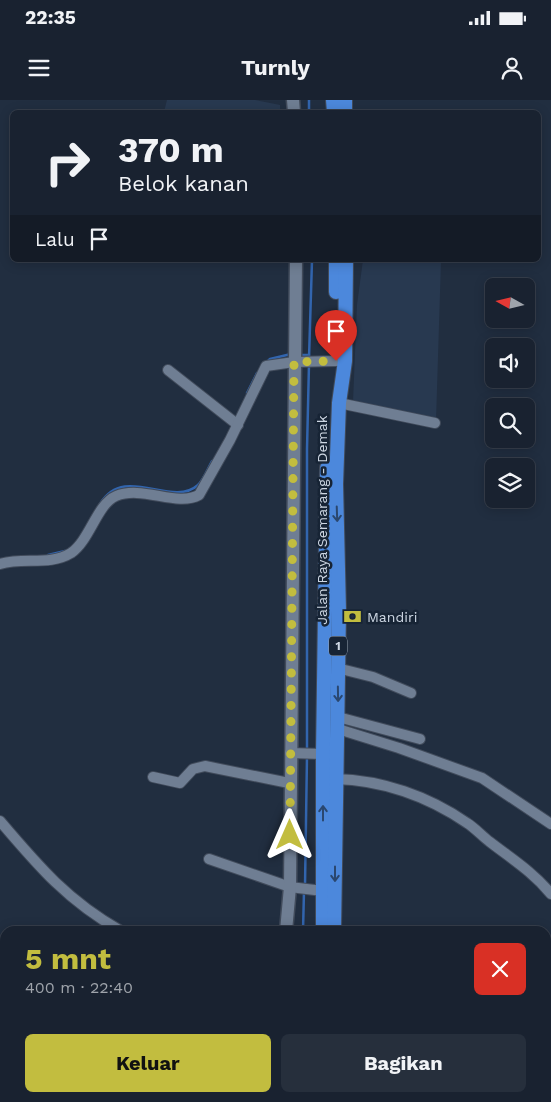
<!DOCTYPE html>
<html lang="id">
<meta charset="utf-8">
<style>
body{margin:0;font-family:"Work Sans",sans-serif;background:#262f3c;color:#f1f3f6;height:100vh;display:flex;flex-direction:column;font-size:19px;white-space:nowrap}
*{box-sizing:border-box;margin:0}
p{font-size:16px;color:#9fa4ab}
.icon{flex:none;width:28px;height:28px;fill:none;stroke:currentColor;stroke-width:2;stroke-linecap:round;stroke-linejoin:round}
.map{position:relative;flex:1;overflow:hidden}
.side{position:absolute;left:0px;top:826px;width:551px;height:176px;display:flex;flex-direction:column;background:#192230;border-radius:15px 15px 0 0;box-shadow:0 2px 12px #0003,0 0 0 1px #373f4c}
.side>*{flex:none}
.banner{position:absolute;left:10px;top:10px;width:531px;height:152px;border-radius:8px;box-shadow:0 2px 12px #0003,0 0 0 1px #373f4c;background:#192230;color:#f1f3f6;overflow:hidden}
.needle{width:32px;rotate:278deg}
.buttons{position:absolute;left:485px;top:178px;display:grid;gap:10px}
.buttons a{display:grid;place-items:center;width:50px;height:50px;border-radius:8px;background:#192230;box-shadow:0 2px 12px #0003,0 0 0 1px #373f4c;font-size:25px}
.pin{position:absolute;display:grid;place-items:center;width:42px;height:42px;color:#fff;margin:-51px -21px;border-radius:50% 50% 50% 0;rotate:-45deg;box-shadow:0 0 5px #0007}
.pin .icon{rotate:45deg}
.me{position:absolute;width:55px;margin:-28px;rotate:0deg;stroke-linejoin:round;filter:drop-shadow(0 0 4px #0008)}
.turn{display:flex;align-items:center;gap:18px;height:105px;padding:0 25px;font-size:22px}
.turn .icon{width:65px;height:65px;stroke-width:2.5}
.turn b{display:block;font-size:35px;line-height:42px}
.then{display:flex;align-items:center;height:48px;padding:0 25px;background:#0003;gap:10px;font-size:19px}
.round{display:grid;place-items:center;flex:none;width:52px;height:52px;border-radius:8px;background:#262f3c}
.overview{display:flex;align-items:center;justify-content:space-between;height:85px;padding:0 25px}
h1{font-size:30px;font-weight:700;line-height:38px;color:#c2bd3f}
.action{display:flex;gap:10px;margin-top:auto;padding:10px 25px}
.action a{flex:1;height:58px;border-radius:8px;background:#c2bd3f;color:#111;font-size:20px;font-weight:700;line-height:58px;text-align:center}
.action a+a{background:#262f3c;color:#f1f3f6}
.status{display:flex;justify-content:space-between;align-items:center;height:35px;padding:0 25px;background:#192230;direction:ltr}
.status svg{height:14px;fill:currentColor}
header{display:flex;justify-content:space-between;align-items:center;height:65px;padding:0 25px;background:#192230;font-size:22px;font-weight:700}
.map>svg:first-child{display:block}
</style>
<div class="status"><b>22:35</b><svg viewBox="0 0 49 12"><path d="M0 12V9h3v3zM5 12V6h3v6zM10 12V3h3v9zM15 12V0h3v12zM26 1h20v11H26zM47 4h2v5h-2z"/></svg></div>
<header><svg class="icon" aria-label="menu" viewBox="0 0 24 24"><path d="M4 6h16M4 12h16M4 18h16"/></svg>Turnly<svg class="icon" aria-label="person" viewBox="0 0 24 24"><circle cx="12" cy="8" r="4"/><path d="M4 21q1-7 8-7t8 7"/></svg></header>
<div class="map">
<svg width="551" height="1002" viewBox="0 0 551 1002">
<rect width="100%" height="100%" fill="#212e40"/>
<g fill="#283950">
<polygon points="167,0 255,0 280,5 280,12 164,12"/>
<polygon points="363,160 441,160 436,320 353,302 357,205"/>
</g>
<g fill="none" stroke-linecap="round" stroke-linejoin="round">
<g stroke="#3265ae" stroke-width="2.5">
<polyline points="309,0 309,12"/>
<polyline points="302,255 309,255"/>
<polyline points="309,258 312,160"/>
<polyline points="267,262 270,259 291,254"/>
<polyline points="247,293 257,273"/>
<path d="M 100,404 C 125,363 171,409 198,385 C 204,379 208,368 212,361"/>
<polyline points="48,455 65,451"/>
<polyline points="307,651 307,349 309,264"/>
<polyline points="305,786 307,656"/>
<polyline points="303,831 304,791"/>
<polyline points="298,998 298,1002"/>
</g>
<defs>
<g id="minor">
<polyline points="168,270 238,325"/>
<polyline points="339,303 435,323"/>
<path d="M 0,464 C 23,457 50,466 71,453 C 90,440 97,404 116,396 C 142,385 177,407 199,395 L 230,340 L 266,266 L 294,262 L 336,261"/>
<polyline points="337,568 373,577 411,593"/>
<polyline points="338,617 420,639"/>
<polyline points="338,629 399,648 482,678 551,724"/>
<polyline points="290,653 323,654"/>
<polyline points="153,677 180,683 193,669 205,666 289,683"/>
<path d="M 335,679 C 382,680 428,696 467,723 C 475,728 482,736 490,742 C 512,759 533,772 551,794"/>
<path d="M 0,721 C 39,767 68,801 121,831"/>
<polyline points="209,759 290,787 323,791"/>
</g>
<g id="tertiary">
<polyline points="293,0 294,12"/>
<polyline points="286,831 290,787 296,160"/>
<polyline points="281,998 281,1002"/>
</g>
<g id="trunk">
<polyline points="333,0 334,12"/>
<polyline points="345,0 345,12"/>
<polyline points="336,160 336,192"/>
<polyline points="323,831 323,654 327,368"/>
<polyline points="334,831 339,511 336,384 339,303 345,261 346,160"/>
<polyline points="334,998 334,1002"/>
<polyline points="323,1002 323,998"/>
</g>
</defs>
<use href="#minor" stroke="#414b5b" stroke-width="12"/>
<use href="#tertiary" stroke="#414b5b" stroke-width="15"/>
<use href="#trunk" stroke="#414b5b" stroke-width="16"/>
<use href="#minor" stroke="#6f7e93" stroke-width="10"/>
<use href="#tertiary" stroke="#6f7e93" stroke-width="12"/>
<use href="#trunk" stroke="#4c88dc" stroke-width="14"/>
</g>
<defs><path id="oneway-shaft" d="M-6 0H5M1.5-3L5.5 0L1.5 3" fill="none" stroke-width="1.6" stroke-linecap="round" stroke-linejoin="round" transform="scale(1.25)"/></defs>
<g stroke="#2a476f">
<use href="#oneway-shaft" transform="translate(337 414) rotate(88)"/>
<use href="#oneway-shaft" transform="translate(338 594) rotate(89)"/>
<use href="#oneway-shaft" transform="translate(323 713) rotate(-90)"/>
<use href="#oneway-shaft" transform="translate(335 774) rotate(90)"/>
</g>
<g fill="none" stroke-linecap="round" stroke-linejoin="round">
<polyline stroke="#c2bd3f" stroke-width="9" stroke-dasharray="0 16.2" points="290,735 294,262 336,261"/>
</g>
<defs>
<symbol id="bank-bare" viewBox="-9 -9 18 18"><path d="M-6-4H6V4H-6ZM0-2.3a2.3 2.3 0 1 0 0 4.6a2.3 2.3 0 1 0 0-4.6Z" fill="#c2bd3f" stroke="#172435" stroke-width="2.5" paint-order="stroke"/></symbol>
</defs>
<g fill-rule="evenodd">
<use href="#bank-bare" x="340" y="504" width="25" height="25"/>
</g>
<g text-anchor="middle" stroke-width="5" stroke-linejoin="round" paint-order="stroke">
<rect fill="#172435" stroke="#96a1ae" stroke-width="1" x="329" y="536.5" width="18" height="19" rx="4"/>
<g font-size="12" font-weight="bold" fill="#cdd6e2">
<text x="338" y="550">1</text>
</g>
<g font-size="14" fill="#cdd6e2" stroke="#172435">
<text transform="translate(322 420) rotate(-90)" y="5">Jalan Raya Semarang - Demak</text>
</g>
<g font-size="14" fill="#cdd6e2" stroke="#172435" text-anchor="start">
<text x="367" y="522">Mandiri</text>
</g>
</g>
</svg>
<div class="buttons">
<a><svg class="needle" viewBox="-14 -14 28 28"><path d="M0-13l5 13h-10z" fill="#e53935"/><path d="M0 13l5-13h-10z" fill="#9fa4ab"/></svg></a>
<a><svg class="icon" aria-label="sound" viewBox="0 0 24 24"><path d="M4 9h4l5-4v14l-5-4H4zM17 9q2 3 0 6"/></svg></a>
<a><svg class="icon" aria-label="search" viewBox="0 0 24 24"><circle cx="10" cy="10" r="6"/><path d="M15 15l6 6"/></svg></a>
<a><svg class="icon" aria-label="layers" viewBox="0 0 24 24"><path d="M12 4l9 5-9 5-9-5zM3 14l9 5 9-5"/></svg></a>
</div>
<div class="pin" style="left:336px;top:261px;background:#d93025"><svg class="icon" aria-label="arrive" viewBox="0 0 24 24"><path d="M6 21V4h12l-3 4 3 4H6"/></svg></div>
<svg class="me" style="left:290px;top:735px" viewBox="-20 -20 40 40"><path d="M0-17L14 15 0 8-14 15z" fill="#c2bd3f" stroke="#fff" stroke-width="4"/></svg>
<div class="banner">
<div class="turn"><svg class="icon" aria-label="right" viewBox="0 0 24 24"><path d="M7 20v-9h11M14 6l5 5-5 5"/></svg><div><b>370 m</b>Belok kanan</div></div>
<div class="then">Lalu<svg class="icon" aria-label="arrive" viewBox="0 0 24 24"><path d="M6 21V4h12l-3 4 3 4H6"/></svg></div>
</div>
<section class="side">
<div class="overview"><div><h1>5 mnt</h1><p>400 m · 22:40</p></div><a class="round" style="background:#d93025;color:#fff"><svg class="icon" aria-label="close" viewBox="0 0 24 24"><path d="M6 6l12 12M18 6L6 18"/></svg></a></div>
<div class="action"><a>Keluar</a><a>Bagikan</a></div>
</section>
</div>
